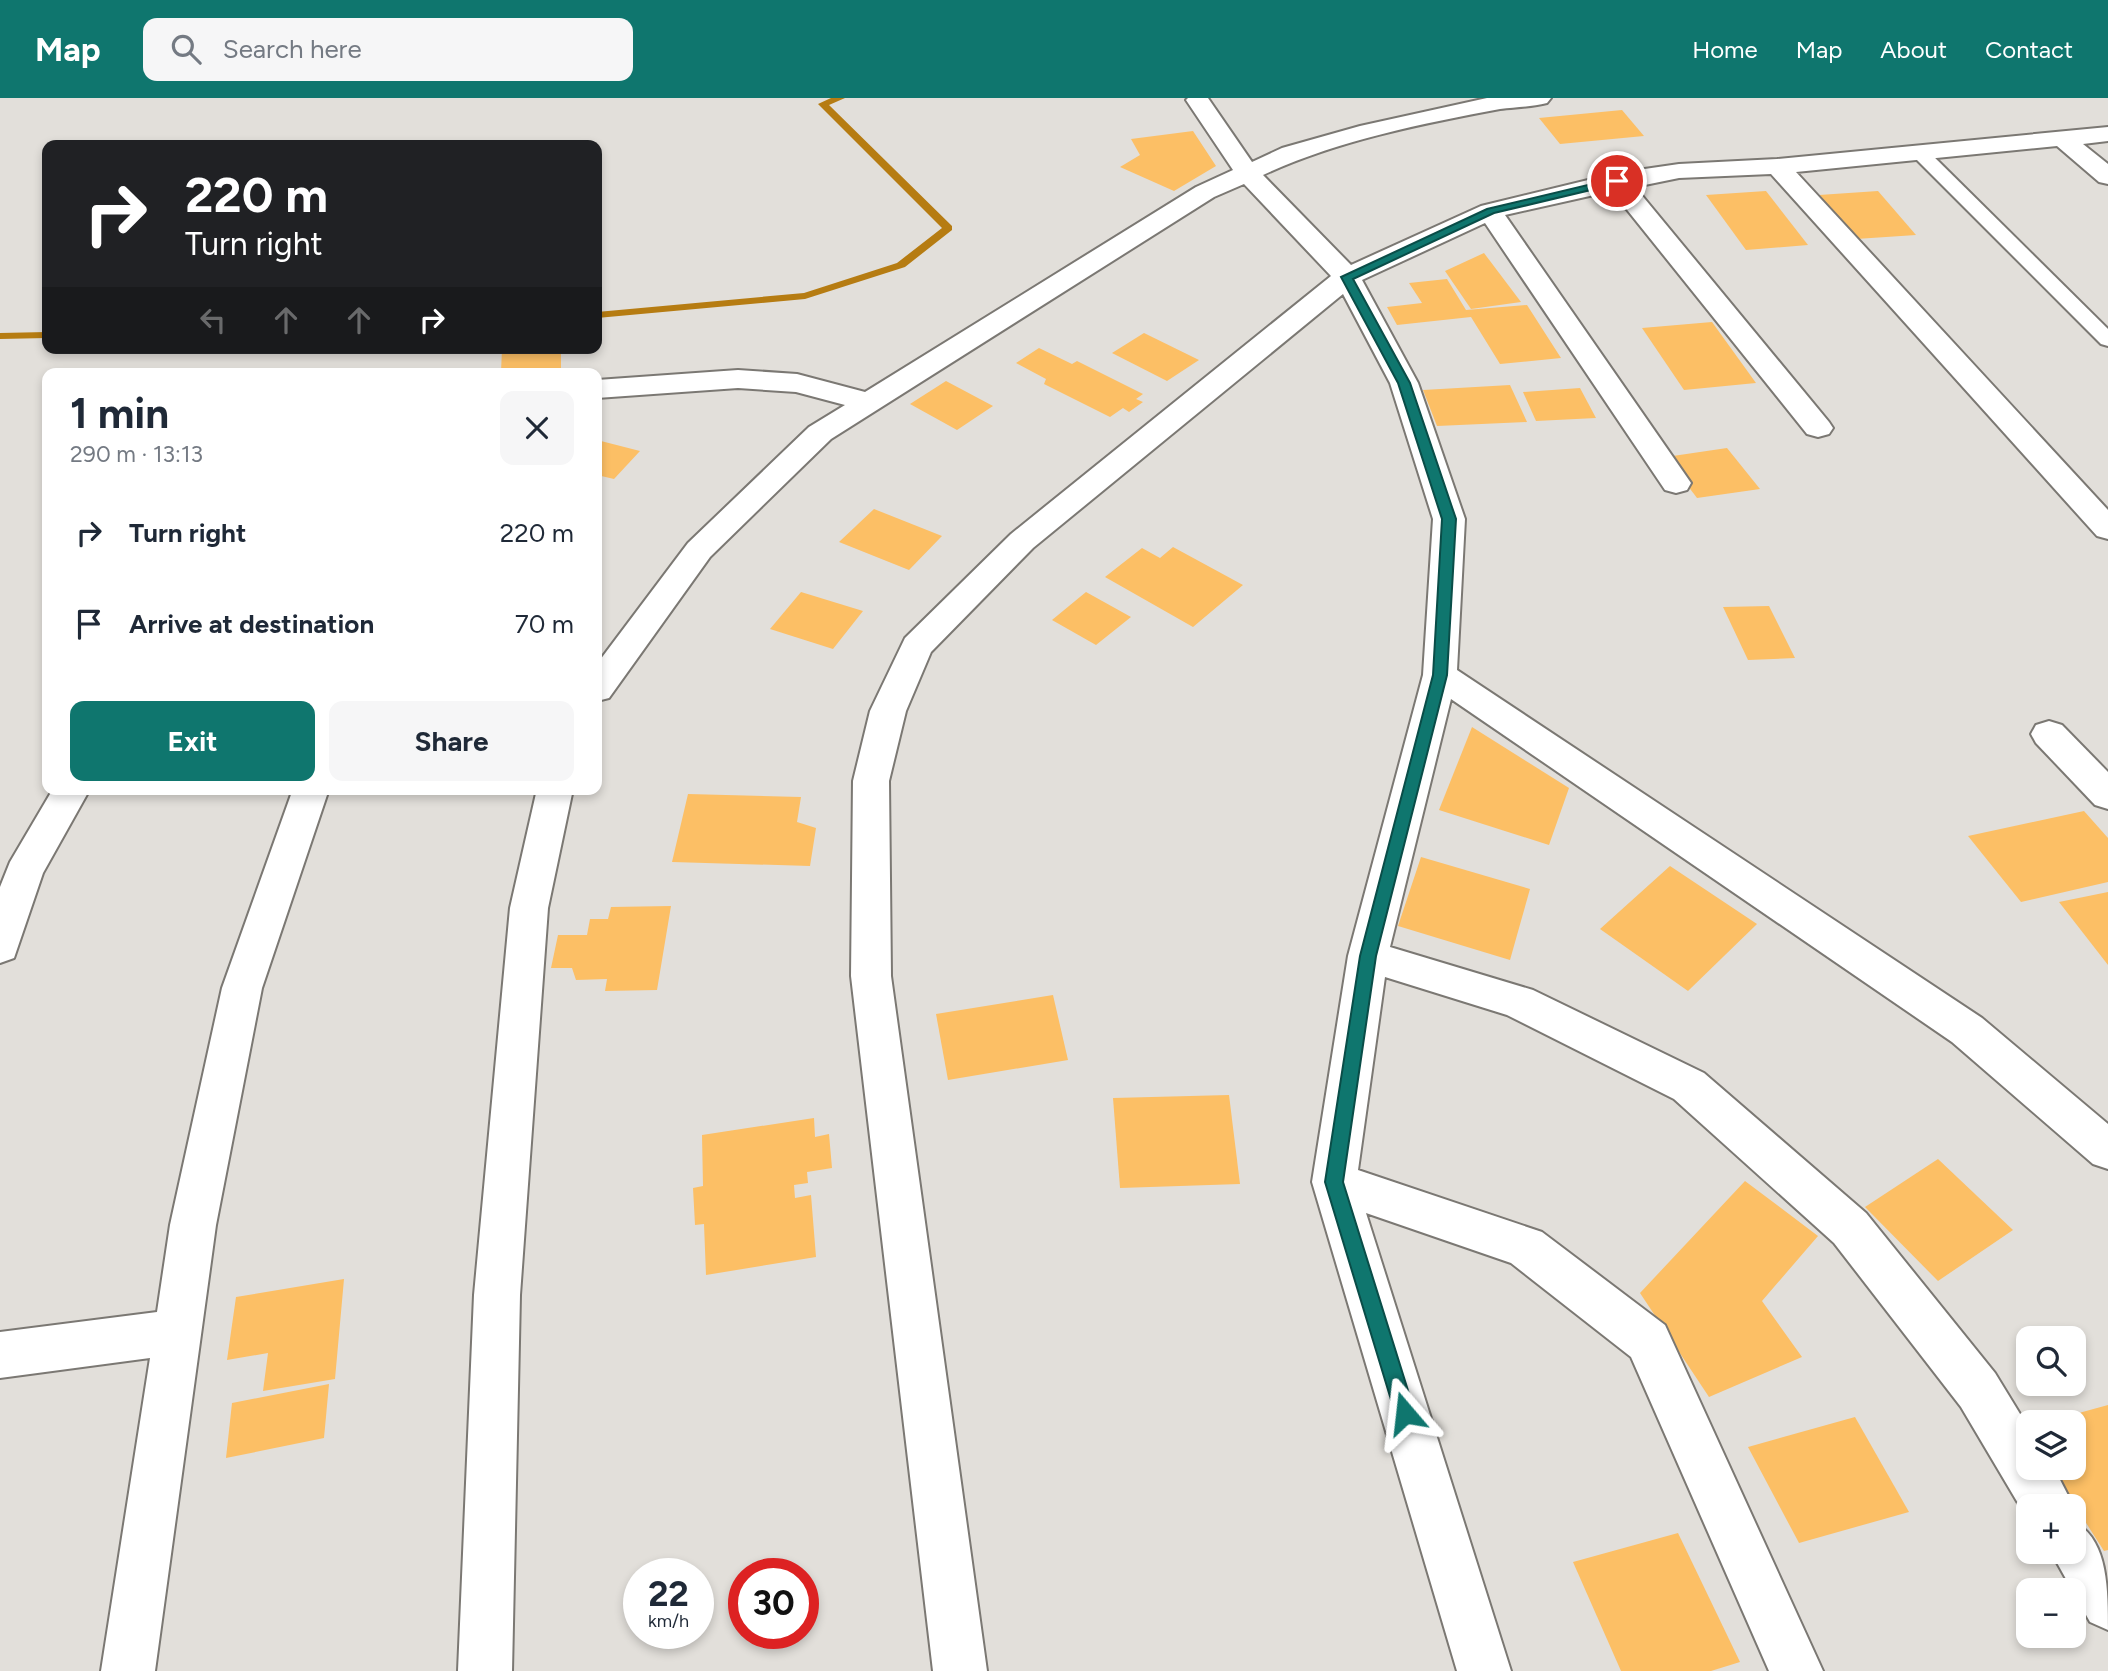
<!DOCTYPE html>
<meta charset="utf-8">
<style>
body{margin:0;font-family:Figtree,sans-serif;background:#f6f6f7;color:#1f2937;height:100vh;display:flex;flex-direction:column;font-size:26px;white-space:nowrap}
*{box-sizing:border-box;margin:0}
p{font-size:23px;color:#747a83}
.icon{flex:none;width:38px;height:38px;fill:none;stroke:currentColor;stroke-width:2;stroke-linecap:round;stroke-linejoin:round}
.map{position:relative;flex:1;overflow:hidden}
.sheet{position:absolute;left:42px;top:270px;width:560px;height:427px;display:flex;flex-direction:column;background:#fff;border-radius:14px;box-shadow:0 4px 10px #0003}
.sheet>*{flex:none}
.guide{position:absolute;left:42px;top:42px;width:560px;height:214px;border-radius:14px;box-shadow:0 4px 10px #0003;background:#202124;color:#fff;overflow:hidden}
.tools{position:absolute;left:2016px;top:1228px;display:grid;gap:14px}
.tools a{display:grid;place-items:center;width:70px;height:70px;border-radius:14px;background:#fff;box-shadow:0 4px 10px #0003;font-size:35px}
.speed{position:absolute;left:623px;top:1460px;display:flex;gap:14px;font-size:35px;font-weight:700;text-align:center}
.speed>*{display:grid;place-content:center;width:91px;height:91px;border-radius:50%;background:#fff;box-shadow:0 4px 10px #0003;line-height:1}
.speed small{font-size:18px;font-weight:400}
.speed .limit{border:10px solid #d22;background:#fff;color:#111}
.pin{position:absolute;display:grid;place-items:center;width:60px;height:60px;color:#fff;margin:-30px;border:4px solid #fff;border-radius:50%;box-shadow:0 2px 7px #0007}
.me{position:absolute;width:77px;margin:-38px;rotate:343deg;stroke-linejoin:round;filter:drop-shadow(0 0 5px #0008)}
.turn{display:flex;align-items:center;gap:24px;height:147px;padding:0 28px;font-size:32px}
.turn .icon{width:91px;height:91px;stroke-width:2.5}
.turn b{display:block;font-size:49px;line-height:60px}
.lanes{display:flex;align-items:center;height:66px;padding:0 28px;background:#0003;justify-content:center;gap:35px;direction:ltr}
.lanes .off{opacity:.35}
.round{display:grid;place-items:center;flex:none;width:74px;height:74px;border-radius:14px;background:#f6f6f7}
.overview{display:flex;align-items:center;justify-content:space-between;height:119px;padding:0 28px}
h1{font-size:42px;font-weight:700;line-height:52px}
.action{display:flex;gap:14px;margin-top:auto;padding:14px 28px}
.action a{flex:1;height:80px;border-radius:14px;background:#0f766e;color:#fff;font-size:28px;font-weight:700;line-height:80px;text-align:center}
.action a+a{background:#f6f6f7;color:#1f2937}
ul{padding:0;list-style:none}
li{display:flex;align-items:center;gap:21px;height:91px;padding:0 28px}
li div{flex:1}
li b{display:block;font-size:26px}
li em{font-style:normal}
header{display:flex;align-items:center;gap:42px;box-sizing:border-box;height:98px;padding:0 35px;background:#0f766e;color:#fff}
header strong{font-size:33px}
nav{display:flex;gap:38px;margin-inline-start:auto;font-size:24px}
.search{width:490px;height:63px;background:#f6f6f7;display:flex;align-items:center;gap:18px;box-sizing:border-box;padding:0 24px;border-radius:14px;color:#747a83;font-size:26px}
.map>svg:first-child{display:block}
</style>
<header>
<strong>Map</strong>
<div class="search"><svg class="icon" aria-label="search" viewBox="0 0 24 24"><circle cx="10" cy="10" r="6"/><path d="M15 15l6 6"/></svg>Search here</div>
<nav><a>Home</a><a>Map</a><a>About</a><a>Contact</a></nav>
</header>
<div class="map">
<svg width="2108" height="1573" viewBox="0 0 2108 1573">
<rect width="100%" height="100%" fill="#e2dfda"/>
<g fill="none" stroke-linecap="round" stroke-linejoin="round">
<g fill="#b67c12" fill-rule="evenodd">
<polygon points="831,0 845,0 829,7 952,128 952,132 905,169 805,201 597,220 597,214 804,195 897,165 942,130 818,6"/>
<polygon points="47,234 47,240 0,241 0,235"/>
</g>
</g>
<g fill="#fcbf65">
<polygon points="1622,12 1644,38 1560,46 1539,20"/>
<polygon points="1193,33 1216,68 1174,93 1120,69 1140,57 1131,41"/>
<polygon points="1766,93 1808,147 1746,152 1706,97"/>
<polygon points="1878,93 1916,137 1856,141 1819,97"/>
<polygon points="1484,155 1521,204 1471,211 1445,173"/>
<polygon points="1447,181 1466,212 1527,207 1561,260 1500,266 1471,219 1397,227 1387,209 1422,205 1409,185"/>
<polygon points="1712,224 1756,285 1684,292 1642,230"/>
<polygon points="1144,235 1199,262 1167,283 1112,255"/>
<polygon points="502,250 561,250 561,275 501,275"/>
<polygon points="1039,250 1072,266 1077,263 1143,296 1136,301 1143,304 1129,314 1123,310 1110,319 1044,286 1046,281 1016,265"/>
<polygon points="946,283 993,308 957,332 910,306"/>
<polygon points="1510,287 1527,324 1437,328 1423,292"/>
<polygon points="1580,290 1596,320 1536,323 1523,294"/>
<polygon points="597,342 640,353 614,381 597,377"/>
<polygon points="1727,350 1760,391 1697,400 1666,359"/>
<polygon points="874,411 942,438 909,472 839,444"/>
<polygon points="1173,449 1243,487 1193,529 1105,479 1142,450 1160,460"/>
<polygon points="801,494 863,513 833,551 770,531"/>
<polygon points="1086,494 1131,519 1096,547 1052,522"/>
<polygon points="1769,508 1795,560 1748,562 1723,509"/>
<polygon points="1472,629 1569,690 1549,747 1439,712"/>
<polygon points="688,696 801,699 797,724 816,730 810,768 672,764"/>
<polygon points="2084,713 2108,740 2108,784 2021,804 1968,738"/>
<polygon points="1421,759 1530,791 1510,862 1398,828"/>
<polygon points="1670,768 1757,826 1688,893 1600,831"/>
<polygon points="2108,794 2108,867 2059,804"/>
<polygon points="671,808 657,892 605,893 607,881 576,882 572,870 551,870 558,837 587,837 590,821 608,821 611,809"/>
<polygon points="1053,897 1068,962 948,982 936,916"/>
<polygon points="1229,997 1240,1086 1120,1090 1113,1000"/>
<polygon points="814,1020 815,1039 829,1036 832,1070 807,1074 808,1085 794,1087 795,1100 811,1097 816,1159 706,1177 704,1126 695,1127 693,1090 703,1088 702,1037"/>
<polygon points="1938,1061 2013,1132 1938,1183 1865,1109"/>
<polygon points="1745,1083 1818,1138 1762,1203 1802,1259 1709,1299 1640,1195"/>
<polygon points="344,1181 335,1281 263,1293 268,1255 227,1262 236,1199"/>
<polygon points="329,1286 324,1340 226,1360 232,1305"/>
<polygon points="2108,1307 2108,1452 2104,1453 2051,1370 2074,1370 2074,1325 2046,1324"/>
<polygon points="1855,1319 1909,1414 1799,1445 1748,1349"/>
<polygon points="1678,1435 1740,1564 1711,1573 1621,1573 1573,1464"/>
</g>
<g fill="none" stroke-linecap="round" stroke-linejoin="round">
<defs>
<polygon id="lane" points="1918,48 1924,49 2108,231 2108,248 2101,246 1912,57 1909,53 1912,49"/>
<g id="street">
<path d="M 1188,0 L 1208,0 L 1252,64 L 1282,50 L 1360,28 L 1487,0 L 1551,0 L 1547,5 C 1532,9 1515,9 1500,11 C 1420,26 1336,43 1263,77 L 1351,167 L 1481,108 L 1617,75 L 1679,66 L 1777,61 L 2108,29 L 2108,43 L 2083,46 L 2108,66 L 2108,86 L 2099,84 L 2057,48 L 1796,74 L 2108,412 L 2108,441 L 2097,438 L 1771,76 L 1679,80 L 1635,89 L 1829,324 L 1833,330 L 1829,336 L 1818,339 L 1807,336 L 1612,93 L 1505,117 L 1691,385 L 1687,392 L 1676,395 L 1665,392 L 1485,125 L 1362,182 L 1418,285 L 1465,421 L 1457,572 L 1982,920 L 2108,1026 L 2108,1071 L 2093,1066 L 1952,944 L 1451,601 L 1390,849 L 1533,892 L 1704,975 L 1866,1115 L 1995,1275 L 2028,1329 L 2028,1370 L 2054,1370 L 2074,1409 L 2028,1409 L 2028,1422 L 1961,1309 L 1834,1145 L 1674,1001 L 1507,917 L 1385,879 L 1358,1072 L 1542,1134 L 1665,1227 L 1823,1573 L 1769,1573 L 1631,1259 L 1511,1165 L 1366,1115 L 1511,1573 L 1457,1573 L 1312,1084 L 1348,858 L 1423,577 L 1433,421 L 1390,285 L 1343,196 L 1033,450 L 931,554 L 906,613 L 889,683 L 891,878 L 987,1573 L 933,1573 L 851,878 L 853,683 L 870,613 L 905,540 L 1011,436 L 1331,178 L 1244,86 L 1214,99 L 831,341 L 710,459 L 609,600 L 597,603 L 597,566 L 688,445 L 809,329 L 845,307 L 796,294 L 738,290 L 597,300 L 597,282 L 738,272 L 797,276 L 865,294 L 1196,89 L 1233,72 L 1186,2 Z"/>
<polygon points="2049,623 2062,627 2108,674 2108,711 2095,707 2036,645 2031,636 2036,627"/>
<polygon points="53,691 90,691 43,775 14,860 0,865 0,789 10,764"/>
<polygon points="293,691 329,691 262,890 216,1127 155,1573 101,1573 150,1260 0,1280 0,1234 157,1214 170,1127 222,890"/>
<polygon points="537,691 573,691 548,810 520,1197 512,1573 458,1573 474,1197 510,810"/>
<path d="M 2074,1424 C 2108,1441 2108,1491 2108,1532 L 2090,1524 L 2051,1454 L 2074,1454 Z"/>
</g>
</defs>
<use href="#lane" stroke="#7b7873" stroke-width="4"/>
<use href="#street" stroke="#7b7873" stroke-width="4"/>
<use href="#lane" fill="#fff" fill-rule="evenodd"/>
<use href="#street" fill="#fff" fill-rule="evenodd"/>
</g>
<polygon fill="#0f766e" stroke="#0a4d48" stroke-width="2" points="1617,80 1622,83 1620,85 1494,115 1353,181 1410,285 1456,421 1447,577 1376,858 1343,1084 1415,1315 1412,1322 1405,1325 1398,1322 1395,1315 1325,1084 1360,858 1433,577 1442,421 1398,285 1341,179 1487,111"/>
</svg>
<div class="tools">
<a><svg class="icon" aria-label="search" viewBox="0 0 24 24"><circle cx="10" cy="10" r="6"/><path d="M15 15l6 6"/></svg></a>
<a><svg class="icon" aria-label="layers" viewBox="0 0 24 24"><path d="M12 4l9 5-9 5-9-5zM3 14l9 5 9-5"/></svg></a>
<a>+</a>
<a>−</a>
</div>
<div class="speed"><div>22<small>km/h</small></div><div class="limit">30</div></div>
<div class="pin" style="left:1617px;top:83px;background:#d93025"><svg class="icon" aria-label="arrive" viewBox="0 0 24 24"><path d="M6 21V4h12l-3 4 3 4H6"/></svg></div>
<svg class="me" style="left:1405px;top:1315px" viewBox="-20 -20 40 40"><path d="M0-17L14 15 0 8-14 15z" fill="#0f766e" stroke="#fff" stroke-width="4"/></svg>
<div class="guide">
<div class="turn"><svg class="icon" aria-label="right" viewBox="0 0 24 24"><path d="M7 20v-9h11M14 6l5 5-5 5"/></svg><div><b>220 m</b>Turn right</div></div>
<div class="lanes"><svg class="icon off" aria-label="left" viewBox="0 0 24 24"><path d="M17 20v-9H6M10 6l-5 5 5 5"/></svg><svg class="icon off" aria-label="ahead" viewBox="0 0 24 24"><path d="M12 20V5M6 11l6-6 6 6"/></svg><svg class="icon off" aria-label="ahead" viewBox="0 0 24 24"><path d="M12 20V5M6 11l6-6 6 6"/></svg><svg class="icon" aria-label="right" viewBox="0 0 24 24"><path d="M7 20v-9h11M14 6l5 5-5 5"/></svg></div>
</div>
<section class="sheet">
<div class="overview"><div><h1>1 min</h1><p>290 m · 13:13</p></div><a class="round"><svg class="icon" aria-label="close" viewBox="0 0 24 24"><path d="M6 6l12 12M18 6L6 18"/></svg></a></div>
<ul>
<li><svg class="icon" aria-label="right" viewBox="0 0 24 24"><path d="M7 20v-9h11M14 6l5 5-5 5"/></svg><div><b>Turn right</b></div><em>220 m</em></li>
<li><svg class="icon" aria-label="arrive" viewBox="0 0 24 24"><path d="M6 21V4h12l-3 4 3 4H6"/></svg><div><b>Arrive at destination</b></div><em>70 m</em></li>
</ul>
<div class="action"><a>Exit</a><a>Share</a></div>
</section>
</div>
